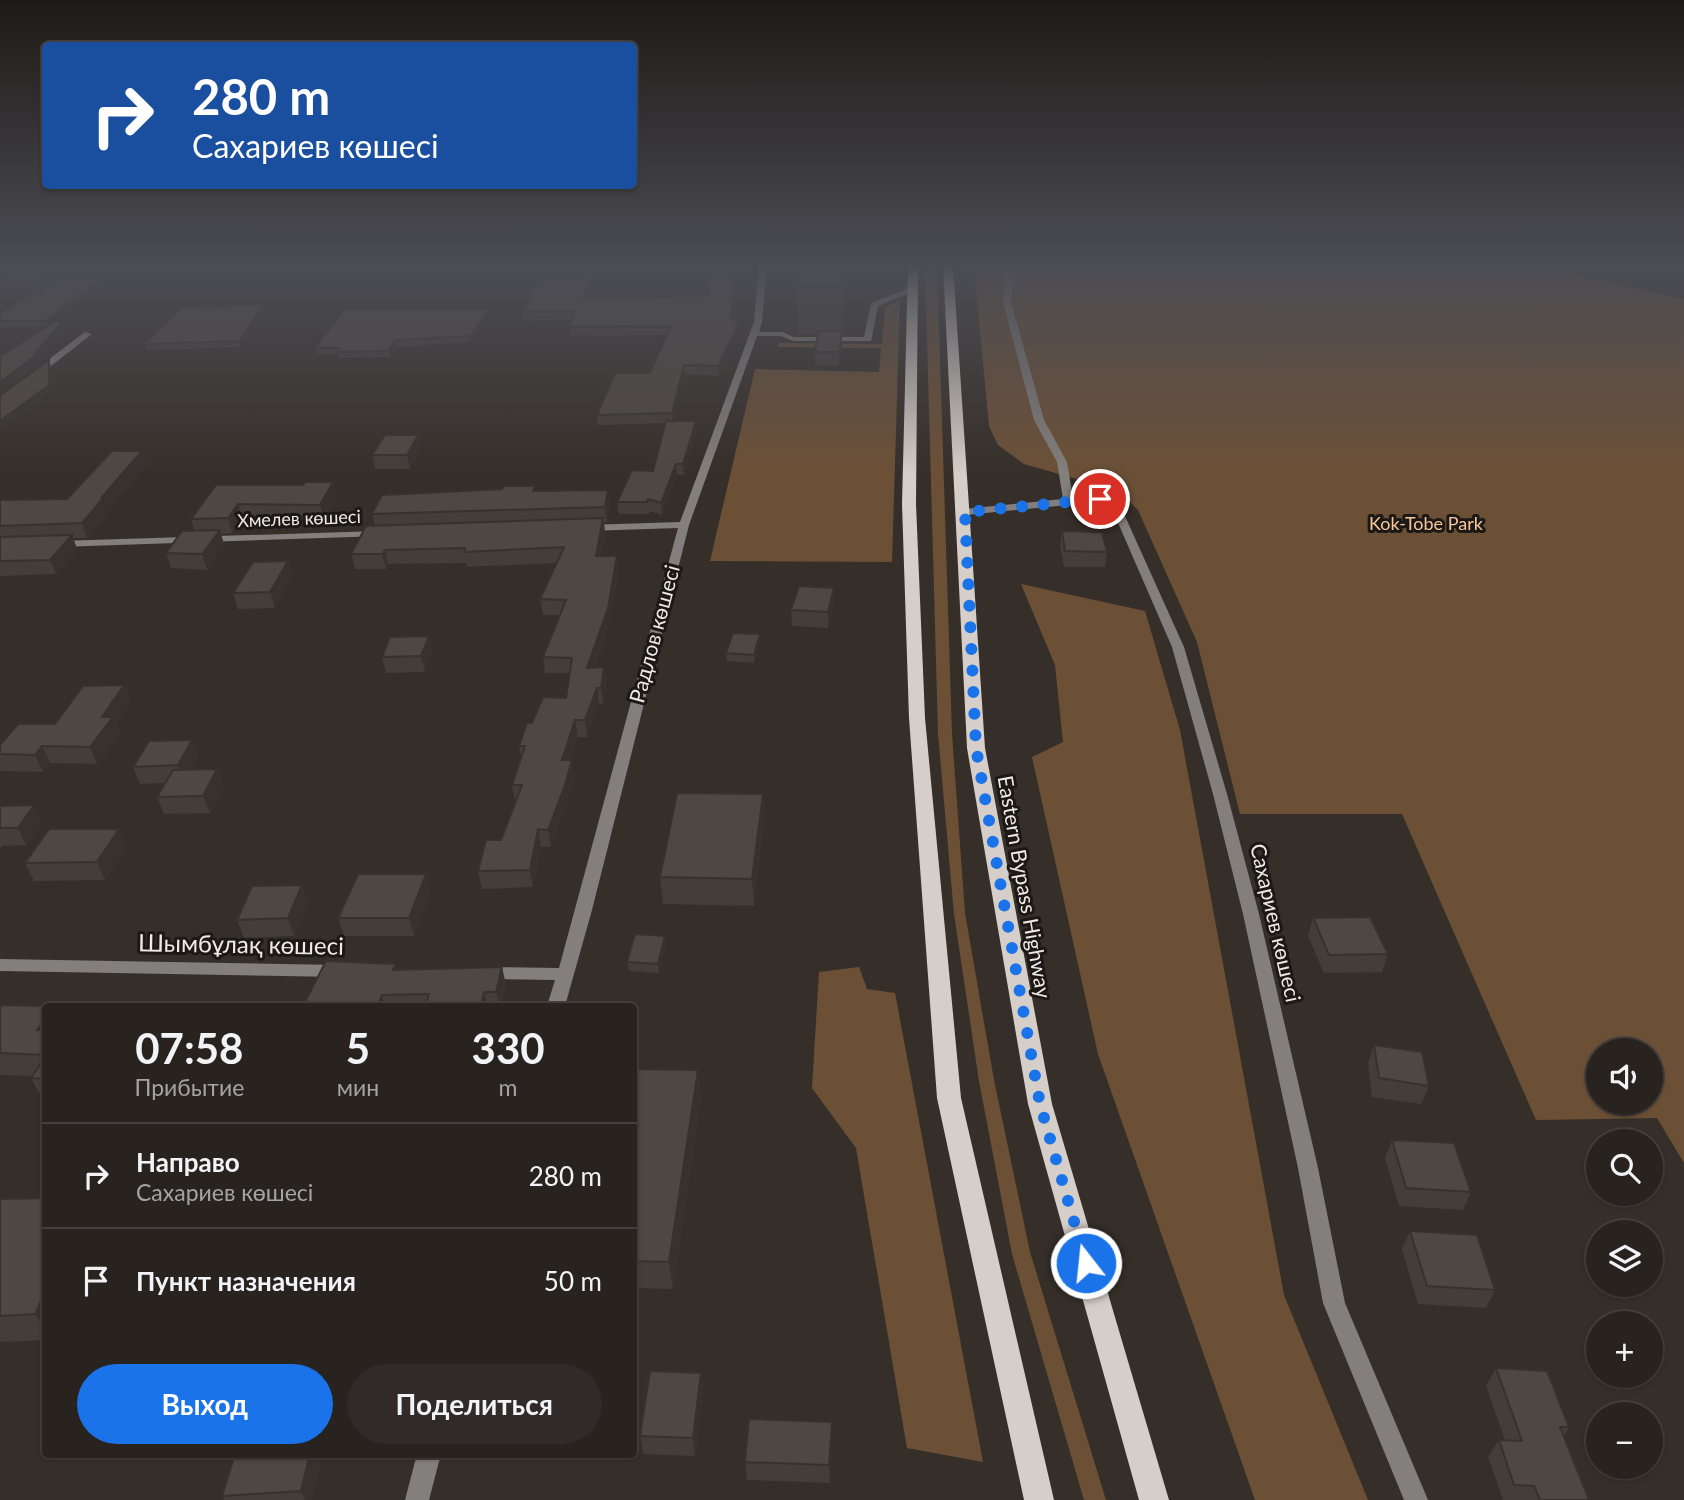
<!DOCTYPE html>
<html lang="ru">
<meta charset="utf-8">
<style>
body{margin:0;font-family:Lato,sans-serif;background:#302b28;color:#f1f3f6;height:100vh;display:flex;flex-direction:column;font-size:26px;white-space:nowrap}
*{box-sizing:border-box;margin:0}
p{font-size:23px;color:#a5a4a4}
.icon{flex:none;width:38px;height:38px;fill:none;stroke:currentColor;stroke-width:2;stroke-linecap:round;stroke-linejoin:round}
.map{position:relative;flex:1;overflow:hidden}
.panel{position:absolute;left:42px;top:1003px;width:595px;height:455px;display:flex;flex-direction:column;background:#28231f;border-radius:7px;box-shadow:0 2px 5px #0004,0 0 0 2px #44403d}
.panel>*{flex:none}
.top-card{position:absolute;left:42px;top:42px;width:595px;height:147px;border-radius:7px;box-shadow:0 2px 5px #0004,0 0 0 2px #44403d;background:#1a4fa0;color:#fff;overflow:hidden}
.controls{position:absolute;left:1586px;top:1038px;display:grid;gap:14px}
.controls a{display:grid;place-items:center;width:77px;height:77px;border-radius:50%;background:#28231f;box-shadow:0 2px 5px #0004,0 0 0 2px #44403d;font-size:35px}
.pin{position:absolute;display:grid;place-items:center;width:60px;height:60px;color:#fff;margin:-30px;border:4px solid #fff;border-radius:50%;box-shadow:0 2px 7px #0007}
.me{position:absolute;width:77px;margin:-38px;rotate:344deg;stroke-linejoin:round;filter:drop-shadow(0 0 5px #0008)}
.turn{display:flex;align-items:center;gap:24px;height:147px;padding:0 35px;font-size:32px}
.turn .icon{width:91px;height:91px;stroke-width:2.5}
.turn b{display:block;font-size:49px;line-height:60px}
.eta{display:flex;justify-content:space-evenly;align-items:center;height:119px;text-align:center}
.eta b{font-size:42px;font-weight:700;line-height:49px}
.action{display:flex;gap:14px;margin-top:auto;padding:14px 35px}
.action a{flex:1;height:80px;border-radius:42px;background:#1a73e8;color:#fff;font-size:28px;font-weight:700;line-height:80px;text-align:center}
.action a+a{background:#302b28;color:#f1f3f6}
ul{padding:0;list-style:none}
li{display:flex;align-items:center;gap:21px;height:105px;padding:0 35px;border-top:2px solid #44403d}
li div{flex:1}
li b{display:block;font-size:26px}
li em{font-style:normal}
.map>svg:first-child{display:block}
</style>
<div class="map">
<svg width="1684" height="1500" viewBox="0 0 1684 1500">
<rect width="100%" height="100%" fill="#362f29"/>
<g fill="#6c5036" fill-rule="evenodd">
<path d="M 1529,265 L 1684,299 L 1684,1163 L 1657,1118 L 1536,1120 L 1402,814 L 1240,814 L 1197,642 L 1138,510 L 1119,491 L 1024,464 L 998,445 L 989,426 L 974,266 ZM 1598,1050 L 1650,1050 L 1650,1102 L 1598,1102 Z"/>
<polygon points="925,266 937,266 952,734 965,913 994,1080 1030,1252 1106,1500 1084,1500 1012,1254 979,1081 954,914 938,734"/>
<polygon points="900,300 892,562 710,561 755,369 879,372 881,348 778,347 778,343 882,344 885,308"/>
<polygon points="1021,584 1145,611 1180,730 1284,1295 1368,1500 1255,1500 1098,1054 1032,757 1063,742 1055,665"/>
<polygon points="859,967 867,989 895,993 983,1462 907,1448 856,1148 812,1088 819,972"/>
</g>
<g fill="none" stroke-linecap="round" stroke-linejoin="round">
<g fill="#837f7c" fill-rule="evenodd">
<polygon points="759,265 767,265 762,322 759,332 782,332 794,337 864,337 871,303 909,288 916,290 878,306 871,341 793,341 781,336 757,336 689,525 592,910 565,1006 547,1006 555,980 486,979 480,977 477,973 480,969 486,967 559,968 678,528 587,531 582,528 587,525 680,522 754,322"/>
<polygon points="1006,265 1014,265 1011,302 1044,420 1067,462 1073,498 1100,496 1120,505 1184,647 1227,794 1259,914 1318,1168 1345,1303 1428,1500 1404,1500 1323,1303 1298,1168 1243,914 1213,794 1172,647 1112,509 1098,502 965,515 960,512 965,509 1063,499 1057,462 1034,420 1003,302"/>
<polygon points="85,332 92,334 38,376 32,376 32,372"/>
<polygon points="378,531 382,532 382,536 59,547 53,544 59,541"/>
<polygon points="0,959 339,965 345,967 348,971 345,975 339,977 0,971"/>
<polygon points="417,1454 441,1454 429,1500 405,1500"/>
</g>
<g fill="#d6cec8" fill-rule="evenodd">
<polygon points="908,265 918,265 916,504 925,718 961,1098 1054,1500 1024,1500 937,1098 909,718 902,504"/>
<polygon points="943,265 953,265 985,748 1052,1104 1169,1500 1139,1500 1028,1104 967,748"/>
</g>
</g>
<g fill="#443d38">
<polygon points="77,265 42,289 0,289 0,273"/>
<polygon points="712,265 736,265 732,318 739,326 733,343 718,376 685,374 673,421 696,432 684,475 677,475 662,515 650,511 649,514 619,514 617,502 653,471 666,423 598,425 597,415 650,373 667,335 571,336 570,327 572,320 523,321 522,312 594,282 588,299 708,296"/>
<polygon points="802,265 846,265 846,302 843,334 842,334 839,365 815,365 815,352 818,334 798,334 797,286"/>
<polygon points="103,277 105,282 57,320 63,331 41,357 42,361 0,392 45,327 0,328 0,312"/>
<polygon points="263,305 264,311 241,347 147,350 145,344"/>
<polygon points="490,315 471,342 396,347 390,357 339,358 338,354 317,354 315,348"/>
<polygon points="418,435 421,449 410,469 375,469 372,455"/>
<polygon points="147,464 109,509 109,511 87,538 73,538 77,549 56,574 0,576 0,500 67,499"/>
<polygon points="216,485 336,497 324,519 242,518 232,533 221,534 224,545 207,570 171,568 166,553 194,530 191,519"/>
<polygon points="536,491 610,504 607,522 604,522 605,533 601,556 618,571 610,623 595,667 604,667 606,683 603,704 599,704 587,737 578,737 570,760 575,777 567,802 551,847 541,847 533,887 482,889 478,871 501,840 516,801 515,801 512,785 521,758 519,746 532,723 566,698 570,673 545,673 543,657 560,615 543,615 540,599 557,563 467,567 466,563 388,564 386,569 355,569 351,554 375,525 372,514"/>
<polygon points="1062,531 1107,552 1105,567 1064,567 1060,546"/>
<polygon points="288,561 292,576 275,608 238,609 233,593"/>
<polygon points="834,604 828,628 792,626 791,610"/>
<polygon points="760,642 754,663 727,661 726,653"/>
<polygon points="433,652 425,672 386,673 382,657"/>
<polygon points="124,685 131,701 116,723 120,734 97,764 50,763 43,772 0,771 0,745 55,724"/>
<polygon points="192,740 198,757 191,769 217,769 224,786 210,813 164,814 157,797 165,783 140,784 133,767"/>
<polygon points="763,794 764,820 754,906 663,904 660,877"/>
<polygon points="34,805 42,823 26,845 2,846 0,849 0,806"/>
<polygon points="127,846 105,880 34,881 25,863"/>
<polygon points="426,874 430,892 414,936 344,936 338,918"/>
<polygon points="302,885 308,903 294,936 244,938 237,920"/>
<polygon points="1313,918 1388,954 1382,972 1324,973 1308,936"/>
<polygon points="666,945 659,973 629,971 627,962"/>
<polygon points="398,970 506,985 501,1006 307,1006 305,1002"/>
<polygon points="0,1005 46,1006 46,1101 43,1100 31,1078 32,1076 0,1075"/>
<polygon points="1374,1045 1429,1086 1421,1104 1372,1097 1368,1064"/>
<polygon points="634,1069 701,1097 673,1289 634,1288"/>
<polygon points="1392,1140 1471,1192 1463,1210 1399,1206 1385,1158"/>
<polygon points="46,1198 46,1340 0,1342 0,1199"/>
<polygon points="1410,1231 1495,1290 1486,1308 1418,1304 1402,1249"/>
<polygon points="1496,1368 1569,1427 1564,1436 1589,1500 1503,1500 1488,1457 1499,1440 1505,1440 1486,1386"/>
<polygon points="701,1373 703,1390 695,1456 643,1454 640,1436"/>
<polygon points="832,1422 830,1483 747,1480 745,1462"/>
<polygon points="323,1454 312,1500 224,1500 222,1496"/>
</g>
<g fill="#37322e">
<polygon points="0,265 11,265 0,272"/>
<polygon points="65,265 77,265 42,289 39,282"/>
<polygon points="735,265 736,265 731,326 731,318"/>
<polygon points="845,265 846,265 846,302 843,334 843,286"/>
<polygon points="593,273 594,282 585,307 584,299"/>
<polygon points="103,277 105,282 48,327 46,321"/>
<polygon points="263,305 264,311 241,347 240,341"/>
<polygon points="489,309 490,315 471,342 470,336"/>
<polygon points="739,318 739,326 733,343 718,376 718,366"/>
<polygon points="61,324 63,331 41,357 42,361 0,392 0,382 35,353"/>
<polygon points="842,331 842,344 839,365 839,352"/>
<polygon points="395,340 396,347 390,357 388,351"/>
<polygon points="49,360 51,367 51,393 0,431 0,421"/>
<polygon points="684,365 685,374 673,422 672,413"/>
<polygon points="696,421 696,432 684,475 683,464"/>
<polygon points="418,435 421,449 410,469 407,455"/>
<polygon points="142,451 147,464 109,509 109,511 87,538 82,523 102,497"/>
<polygon points="676,464 677,475 662,515 661,503"/>
<polygon points="333,482 336,497 324,519 320,505"/>
<polygon points="608,490 610,504 607,522 605,507"/>
<polygon points="238,504 242,518 232,533 228,518"/>
<polygon points="603,518 605,533 598,571 596,556"/>
<polygon points="220,530 224,545 207,570 202,554"/>
<polygon points="72,535 77,549 56,574 50,560"/>
<polygon points="385,550 388,564 386,569 382,554"/>
<polygon points="617,556 618,571 610,623 589,684 587,668"/>
<polygon points="288,561 292,576 275,608 270,592"/>
<polygon points="834,588 834,604 828,628 828,612"/>
<polygon points="760,634 760,642 754,663 754,655"/>
<polygon points="429,636 433,652 425,672 421,656"/>
<polygon points="604,667 606,683 603,704 601,688"/>
<polygon points="124,685 131,701 116,723 120,734 97,764 90,747 102,717"/>
<polygon points="597,688 599,704 587,737 585,720"/>
<polygon points="575,720 578,737 564,776 562,760"/>
<polygon points="192,740 198,757 184,783 178,765"/>
<polygon points="42,746 50,763 43,772 35,755"/>
<polygon points="572,760 575,777 567,802 551,847 548,830"/>
<polygon points="217,769 224,786 210,813 203,796"/>
<polygon points="763,794 764,820 754,906 752,879"/>
<polygon points="34,805 42,823 26,845 18,828"/>
<polygon points="119,829 127,846 105,880 97,862"/>
<polygon points="538,829 541,847 533,887 530,870"/>
<polygon points="426,874 430,892 414,936 409,918"/>
<polygon points="302,885 308,903 294,936 288,918"/>
<polygon points="665,936 666,945 659,973 658,964"/>
<polygon points="502,967 506,985 501,1006 500,1006 496,992"/>
<polygon points="484,992 487,1006 481,1006"/>
<polygon points="382,995 385,1006 377,1006"/>
<polygon points="46,1018 46,1045 37,1030"/>
<polygon points="698,1070 701,1097 673,1289 669,1262"/>
<polygon points="46,1291 46,1331 35,1314"/>
<polygon points="701,1373 703,1390 695,1456 693,1438"/>
<polygon points="832,1422 832,1440 830,1483 829,1465"/>
<polygon points="310,1454 323,1454 312,1500 305,1500 301,1491"/>
</g>
<g fill="#4f4741" stroke="#37322e" stroke-width="2">
<polygon points="15,265 65,265 39,282 0,282 0,273"/>
<polygon points="712,265 735,265 731,318 739,318 733,335 718,366 684,365 672,413 597,415 615,373 650,373 671,326 570,327 575,311 522,312 541,274 593,273 584,299 708,296"/>
<polygon points="802,265 845,265 843,286 797,286"/>
<polygon points="64,277 103,277 46,321 0,321 0,312"/>
<polygon points="263,305 240,341 145,344 181,307"/>
<polygon points="345,309 489,309 470,336 395,340 388,351 337,352 340,348 315,348"/>
<polygon points="57,320 61,324 35,353 39,353 0,382 0,356"/>
<polygon points="818,331 842,331 839,352 815,352"/>
<polygon points="49,360 49,385 0,421 0,396"/>
<polygon points="666,421 696,421 683,464 676,464 661,503 648,499 647,502 617,502 632,470 653,471"/>
<polygon points="385,435 418,435 407,455 372,455"/>
<polygon points="112,451 142,451 102,497 104,497 82,523 0,526 0,500 67,499"/>
<polygon points="305,482 333,482 320,505 238,504 228,518 191,519 216,485 303,485"/>
<polygon points="504,486 535,486 533,491 608,490 605,507 372,514 382,495 502,489"/>
<polygon points="603,518 596,556 617,556 608,608 587,668 604,667 601,688 597,688 585,720 575,720 562,760 572,760 565,785 548,830 538,829 530,870 478,871 486,840 501,840 522,785 512,785 525,746 519,746 527,723 532,723 543,697 566,698 572,658 543,657 566,600 540,599 564,547 464,552 465,548 385,550 382,554 351,554 366,526"/>
<polygon points="220,530 202,554 166,553 182,531"/>
<polygon points="1062,531 1102,532 1107,552 1065,551"/>
<polygon points="72,535 50,560 0,561 0,537"/>
<polygon points="288,561 270,592 233,593 253,562"/>
<polygon points="799,586 834,588 828,612 791,610"/>
<polygon points="733,633 760,634 754,655 726,653"/>
<polygon points="429,636 421,656 382,657 390,637"/>
<polygon points="124,685 102,717 113,717 90,747 42,746 35,755 0,754 0,745 18,724 55,724 83,686"/>
<polygon points="192,740 178,765 133,767 149,741"/>
<polygon points="217,769 203,796 157,797 173,770"/>
<polygon points="677,793 763,794 752,879 660,877"/>
<polygon points="34,805 18,828 0,828 0,806"/>
<polygon points="49,829 119,829 97,862 25,863"/>
<polygon points="358,874 426,874 409,918 338,918"/>
<polygon points="302,885 288,918 237,920 252,886"/>
<polygon points="1370,917 1388,954 1329,955 1313,918"/>
<polygon points="635,934 665,936 658,964 627,962"/>
<polygon points="326,961 396,964 393,970 502,967 496,992 484,992 481,1006 426,1006 429,994 382,995 377,1006 305,1002"/>
<polygon points="0,1005 48,1006 46,1006 46,1018 37,1030 46,1030 46,1055 0,1053"/>
<polygon points="1374,1045 1422,1052 1429,1086 1379,1078"/>
<polygon points="46,1056 46,1079 31,1078"/>
<polygon points="634,1069 698,1070 669,1262 634,1261"/>
<polygon points="1392,1140 1454,1143 1471,1192 1406,1188"/>
<polygon points="46,1198 46,1291 35,1314 0,1316 0,1199"/>
<polygon points="1410,1231 1477,1235 1495,1290 1427,1286"/>
<polygon points="1496,1368 1547,1371 1569,1427 1560,1427 1589,1500 1540,1500 1534,1486 1514,1485 1499,1440 1522,1441"/>
<polygon points="650,1371 701,1373 693,1438 640,1436"/>
<polygon points="749,1419 832,1422 829,1465 745,1462"/>
<polygon points="235,1454 310,1454 301,1491 222,1496"/>
</g>
<linearGradient id="sky" x2="0" y2="1"><stop stop-color="#1e1a17"/><stop offset="0.56" stop-color="#4c4d54"/><stop offset="1" stop-color="#4c4d54" stop-opacity="0"/></linearGradient>
<rect width="1684" height="475" fill="url(#sky)"/>
<g fill="none" stroke-linecap="round" stroke-linejoin="round">
<polyline stroke="#1a73e8" stroke-width="12" stroke-dasharray="0 21.6" points="1086,1263 1040,1104 976,748 965,512 1100,499"/>
</g>
<g text-anchor="middle" stroke-width="6" stroke-linejoin="round" paint-order="stroke">
<g font-size="18" fill="#efeae6" stroke="#1b1815">
<text transform="translate(299 519) rotate(-2)" y="6">Хмелев көшесі</text>
</g>
<g font-size="18" fill="#f7c69b" stroke="#1b1815">
<text x="1426" y="530">Kok-Tobe Park</text>
</g>
<g font-size="21" fill="#efeae6" stroke="#1b1815">
<text transform="translate(655 634) rotate(-75)" y="7">Радлов көшесі</text>
<text transform="translate(1024 887) rotate(80)" y="7">Eastern Bypass Highway</text>
<text transform="translate(1275 923) rotate(77)" y="7">Сахариев көшесі</text>
</g>
<g font-size="24" fill="#efeae6" stroke="#1b1815">
<text transform="translate(241 945) rotate(1)" y="8">Шымбұлақ көшесі</text>
</g>
</g>
</svg>
<div class="controls">
<a><svg class="icon" aria-label="sound" viewBox="0 0 24 24"><path d="M4 9h4l5-4v14l-5-4H4zM17 9q2 3 0 6"/></svg></a>
<a><svg class="icon" aria-label="search" viewBox="0 0 24 24"><circle cx="10" cy="10" r="6"/><path d="M15 15l6 6"/></svg></a>
<a><svg class="icon" aria-label="layers" viewBox="0 0 24 24"><path d="M12 4l9 5-9 5-9-5zM3 14l9 5 9-5"/></svg></a>
<a>+</a>
<a>−</a>
</div>
<div class="pin" style="left:1100px;top:499px;background:#d93025"><svg class="icon" aria-label="arrive" viewBox="0 0 24 24"><path d="M6 21V4h12l-3 4 3 4H6"/></svg></div>
<svg class="me" style="left:1086px;top:1263px" viewBox="-20 -20 40 40"><circle r="17" fill="#1a73e8" stroke="#fff" stroke-width="3"/><path d="M0-11L8 9 0 5-8 9z" fill="#fff"/></svg>
<div class="top-card">
<div class="turn"><svg class="icon" aria-label="right" viewBox="0 0 24 24"><path d="M7 20v-9h11M14 6l5 5-5 5"/></svg><div><b>280 m</b>Сахариев көшесі</div></div>
</div>
<section class="panel">
<div class="eta">
<div><b>07:58</b><p>Прибытие</p></div>
<div><b>5</b><p>мин</p></div>
<div><b>330</b><p>m</p></div>
</div>
<ul>
<li><svg class="icon" aria-label="right" viewBox="0 0 24 24"><path d="M7 20v-9h11M14 6l5 5-5 5"/></svg><div><b>Направо</b><p>Сахариев көшесі</p></div><em>280 m</em></li>
<li><svg class="icon" aria-label="arrive" viewBox="0 0 24 24"><path d="M6 21V4h12l-3 4 3 4H6"/></svg><div><b>Пункт назначения</b></div><em>50 m</em></li>
</ul>
<div class="action"><a>Выход</a><a>Поделиться</a></div>
</section>
</div>
